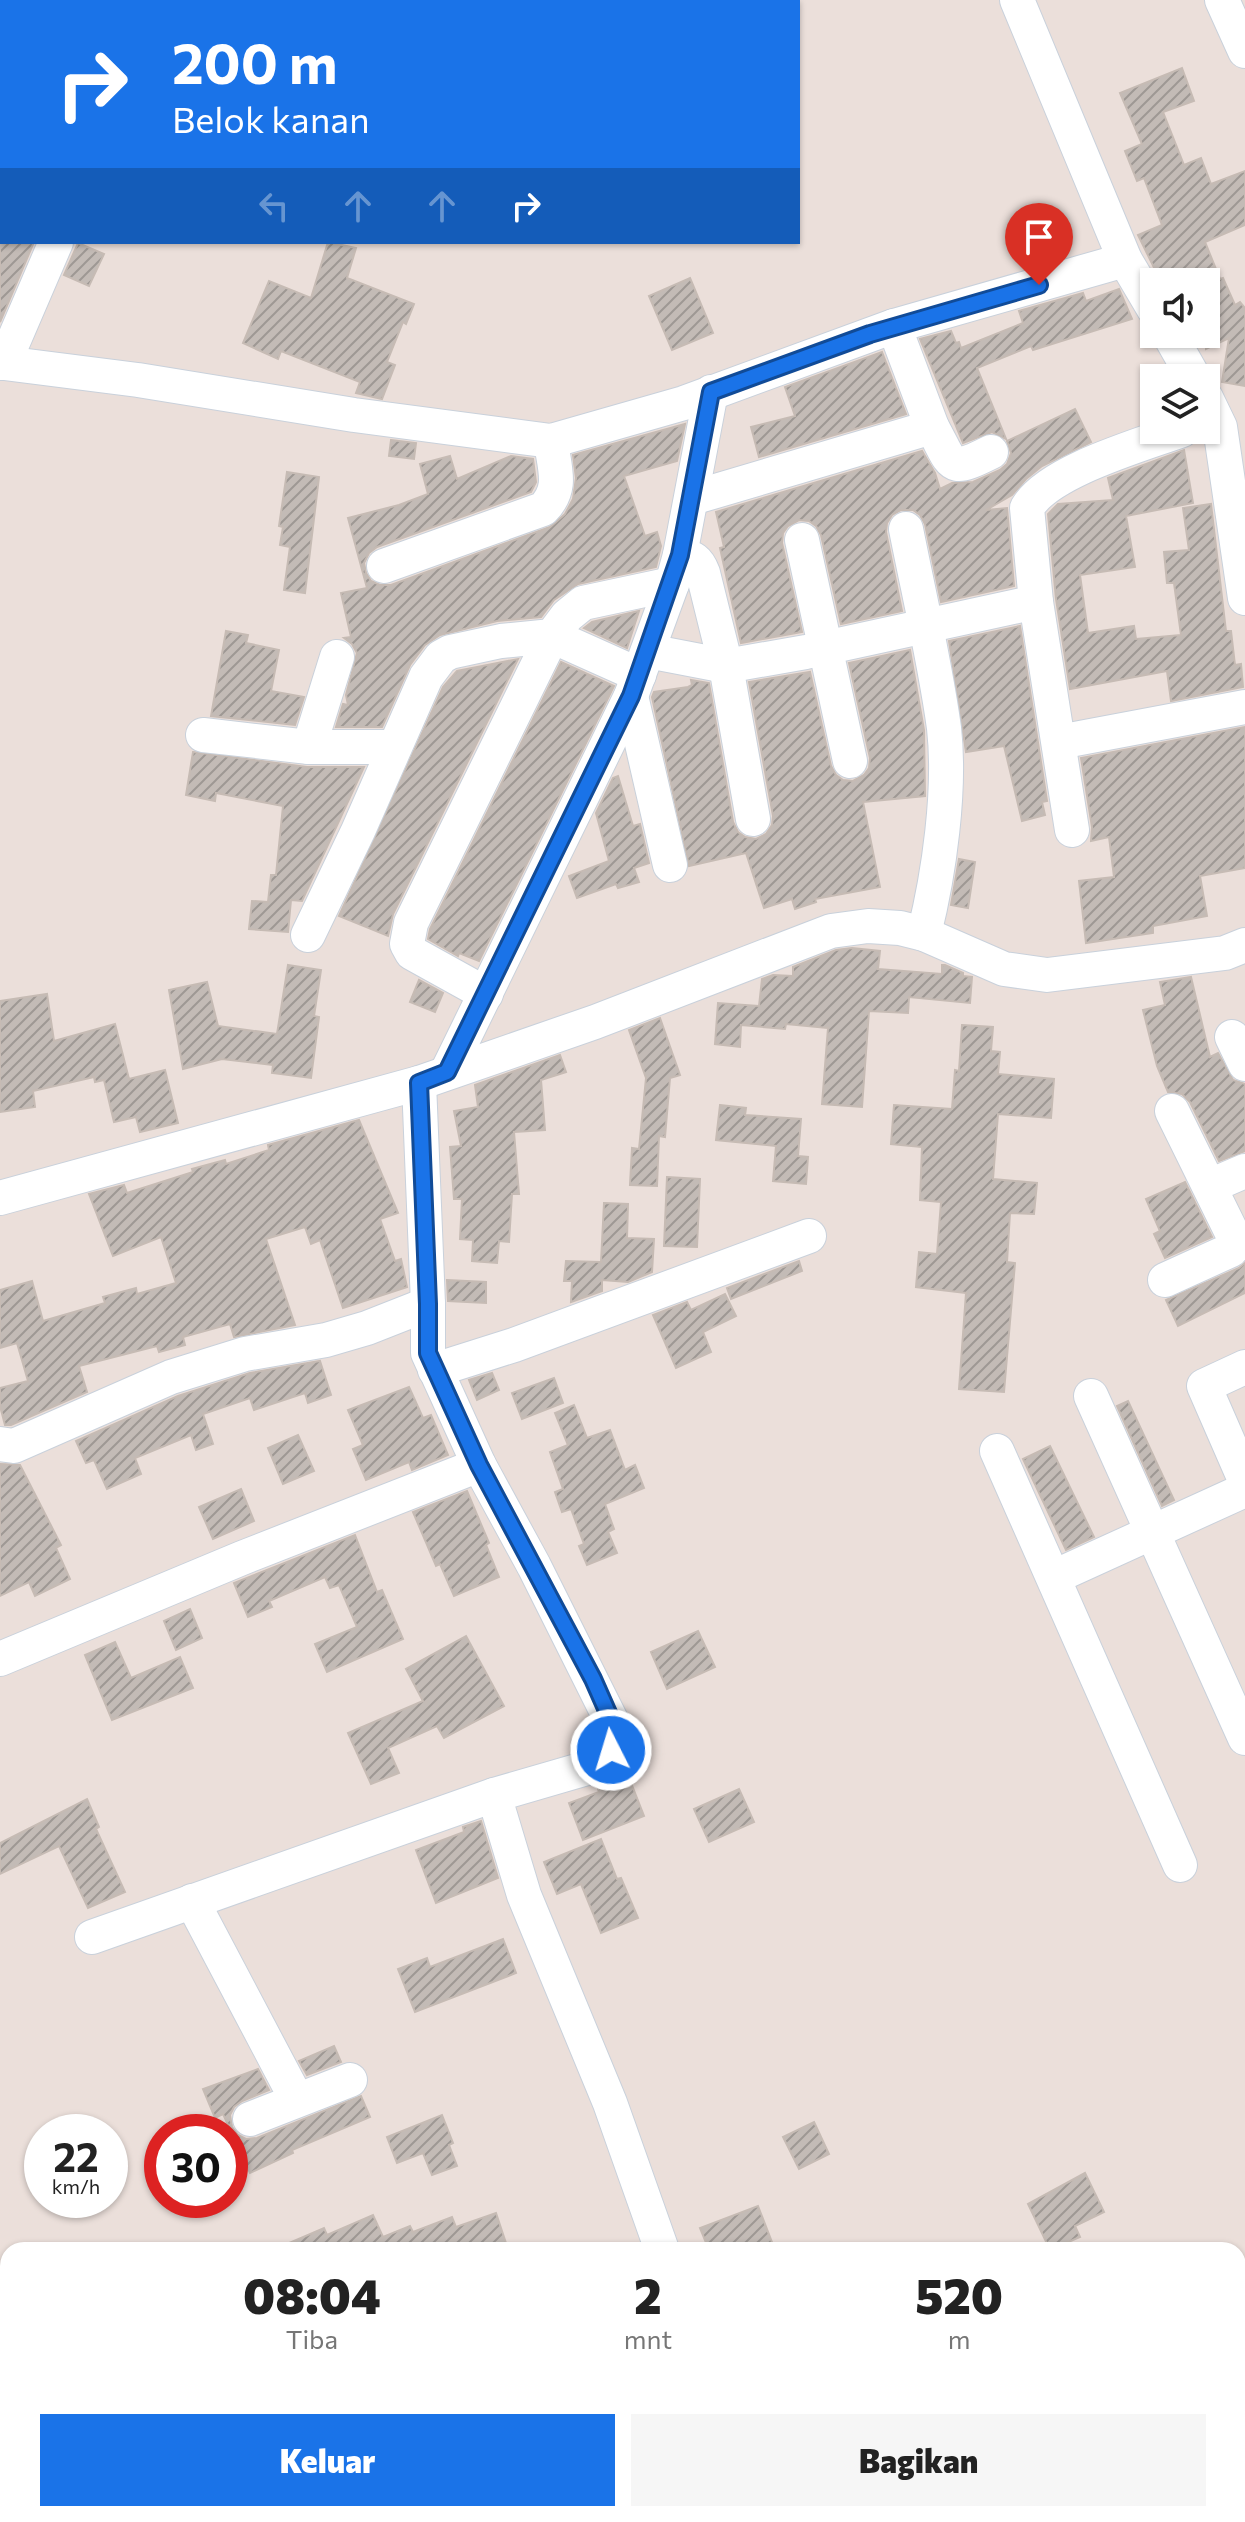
<!DOCTYPE html>
<html lang="id">
<style>
body{margin:0;font-family:Commissioner,sans-serif;background:#f6f6f6;color:#222;height:100vh;display:flex;flex-direction:column;font-size:30px;white-space:nowrap}
*{box-sizing:border-box;margin:0}
p{font-size:26px;color:#767676}
.icon{flex:none;width:44px;height:44px;fill:none;stroke:currentColor;stroke-width:2;stroke-linecap:round;stroke-linejoin:round}
.map{position:relative;flex:1;overflow:hidden}
.drawer{position:absolute;left:0px;top:2242px;width:1246px;height:280px;display:flex;flex-direction:column;background:#fff;border-radius:24px 24px 0 0;box-shadow:0 2px 6px #0004}
.drawer>*{flex:none}
.top-card{position:absolute;left:0px;top:0px;width:800px;height:244px;box-shadow:0 2px 6px #0004;background:#1a73e8;color:#fff;overflow:hidden}
.tools{position:absolute;left:1140px;top:268px;display:grid;gap:16px}
.tools a{display:grid;place-items:center;width:80px;height:80px;border-radius:0px;background:#fff;box-shadow:0 2px 6px #0004;font-size:40px}
.speed{position:absolute;left:24px;top:2114px;display:flex;gap:16px;font-size:40px;font-weight:700;text-align:center}
.speed>*{display:grid;place-content:center;width:104px;height:104px;border-radius:50%;background:#fff;box-shadow:0 2px 6px #0004;line-height:1}
.speed small{font-size:20px;font-weight:400}
.speed .limit{border:12px solid #d22;background:#fff;color:#111}
.pin{position:absolute;display:grid;place-items:center;width:68px;height:68px;color:#fff;margin:-82px -34px;border-radius:50% 50% 50% 0;rotate:-45deg;box-shadow:0 0 8px #0007}
.pin .icon{rotate:45deg}
.me{position:absolute;width:88px;margin:-44px;rotate:355deg;stroke-linejoin:round;filter:drop-shadow(0 0 6px #0008)}
.turn{display:flex;align-items:center;gap:28px;height:168px;padding:0 40px;font-size:36px}
.turn .icon{width:104px;height:104px;stroke-width:2.5}
.turn b{display:block;font-size:56px;line-height:68px}
.lanes{display:flex;align-items:center;height:76px;padding:0 40px;background:#0003;justify-content:center;gap:40px;direction:ltr}
.lanes .off{opacity:.35}
.eta{display:flex;justify-content:space-evenly;align-items:center;height:136px;text-align:center}
.eta b{font-size:48px;font-weight:800;line-height:56px}
.cta{display:flex;gap:16px;margin-top:auto;padding:16px 40px}
.cta a{flex:1;height:92px;border-radius:0px;background:#1a73e8;color:#fff;font-size:32px;font-weight:800;line-height:92px;text-align:center}
.cta a+a{background:#f6f6f6;color:#222}
.map>svg:first-child{display:block}
</style>
<div class="map">
<svg width="1245" height="2522" viewBox="0 0 1245 2522">
<defs>
<pattern id="building-hatch" width="6" height="6" patternUnits="userSpaceOnUse" patternTransform="scale(2)"><rect width="6" height="6" fill="#c3bbb6"/><path d="M-1 1l2-2M0 6l6-6M5 7l2-2" fill="none" stroke="#9e9894"/></pattern>
</defs>
<rect width="100%" height="100%" fill="#ebdfda"/>
<g fill="url(#building-hatch)" stroke="#c6bbb4" stroke-width="2">
<polygon points="1182,68 1194,101 1163,112 1184,165 1201,158 1211,184 1245,171 1245,225 1205,242 1220,279 1223,278 1235,305 1240,302 1245,308 1245,386 1222,382 1229,338 1206,349 1206,282 1161,282 1138,235 1162,225 1144,178 1137,181 1125,151 1142,144 1120,93"/>
<polygon points="0,242 34,242 0,322"/>
<polygon points="328,242 356,248 347,278 414,304 406,324 403,322 387,362 395,365 382,399 356,393 360,382 281,351 278,359 243,343 269,281 311,298"/>
<polygon points="78,243 104,254 89,286 64,275"/>
<polygon points="690,278 713,333 672,350 649,296"/>
<polygon points="1119,289 1132,319 1033,350 1031,346 977,368 1006,439 992,432 963,443 920,339 951,331 956,343 959,342 961,348 1023,323 1019,311 1083,293 1086,301"/>
<polygon points="882,352 906,414 759,457 751,427 795,416 785,387"/>
<polygon points="1075,409 1091,442 1042,466 1026,479 1012,495 986,510 1007,508 1014,586 941,602 925,524 920,515 913,510 901,510 892,515 887,523 886,532 902,611 841,624 821,535 816,526 809,521 799,520 788,526 783,533 782,543 802,632 741,643 720,548 724,547 716,512 922,451 935,473 940,489 952,483 973,482 1000,470 1007,464 1011,453 1007,441"/>
<polygon points="685,424 677,461 624,476 645,536 657,532 661,546 656,567 578,584 554,600 541,617 497,621 440,635 425,645 410,665 382,727 336,727 343,704 348,705 346,695 357,653 352,644 344,638 351,637 341,593 367,588 348,518 399,505 428,494 420,464 450,456 457,479 511,456 533,459 536,482 531,492 377,547 369,553 364,563 366,573 371,581 380,585 391,585 550,527 565,514 573,499 576,478 573,455"/>
<polygon points="391,440 416,443 414,459 389,456"/>
<polygon points="1184,450 1193,503 1126,516 1135,567 1080,575 1088,633 1134,626 1136,639 1181,635 1174,583 1167,583 1164,552 1189,550 1183,508 1211,504 1226,631 1231,631 1235,665 1241,664 1243,687 1171,701 1167,671 1070,689 1056,599 1048,514 1058,504 1113,500 1108,478"/>
<polygon points="287,472 319,477 305,593 284,590 290,547 280,545 283,527 279,526"/>
<polygon points="639,611 627,648 584,628 592,622"/>
<polygon points="1020,626 1047,801 1042,802 1045,815 1022,821 1004,746 966,752 949,641"/>
<polygon points="226,631 248,635 246,643 279,650 271,691 304,697 295,725 211,716"/>
<polygon points="910,650 924,730 925,796 863,802 880,887 815,899 816,902 795,909 792,899 764,908 746,853 689,866 652,697 654,692 688,687 692,685 691,680 709,683 733,822 738,832 745,837 756,839 766,834 772,825 773,816 749,682 810,672 831,766 836,775 843,780 853,781 864,775 869,768 870,758 849,663"/>
<polygon points="518,659 393,914 388,936 339,916 443,687 457,671"/>
<polygon points="561,662 614,686 479,961 459,953 458,956 428,939 430,929"/>
<polygon points="1245,727 1245,868 1200,876 1207,916 1153,926 1153,933 1086,943 1079,881 1114,877 1109,837 1091,841 1092,827 1081,758"/>
<polygon points="193,752 307,767 364,767 302,901 291,900 288,932 249,929 252,901 268,902 271,875 276,875 283,806 216,793 215,801 186,795"/>
<polygon points="618,776 633,826 640,824 649,863 634,868 639,882 618,888 616,884 577,898 569,876 609,861 596,813 613,778"/>
<polygon points="959,859 975,862 968,908 951,905"/>
<polygon points="852,948 880,951 878,969 942,974 942,965 945,965 963,973 963,976 972,977 970,1003 909,997 908,1013 869,1011 862,1107 822,1104 828,1028 786,1024 785,1029 741,1025 740,1047 715,1044 718,1003 759,1006 762,979 773,975 793,976 793,967 836,950"/>
<polygon points="288,965 321,970 314,1016 319,1017 311,1078 272,1073 273,1065 222,1059 183,1069 169,990 207,982 218,1026 277,1034"/>
<polygon points="1191,977 1210,1057 1218,1053 1233,1080 1245,1084 1245,1151 1219,1161 1190,1102 1182,1094 1168,1092 1157,1066 1143,1010 1165,1005 1160,982"/>
<polygon points="419,980 443,993 435,1012 410,1002"/>
<polygon points="47,994 54,1041 115,1024 129,1079 165,1070 178,1123 140,1132 136,1117 114,1122 104,1080 95,1082 94,1077 33,1091 35,1107 0,1112 0,1001"/>
<polygon points="660,1018 680,1075 670,1078 665,1137 659,1136 657,1186 630,1185 632,1148 639,1149 646,1078 629,1030"/>
<polygon points="962,1025 993,1027 991,1051 1000,1052 998,1074 1054,1079 1051,1118 998,1114 993,1179 1037,1183 1034,1214 1010,1213 1007,1262 1015,1263 1004,1392 959,1389 966,1293 916,1287 919,1252 937,1254 941,1202 920,1200 922,1147 891,1144 894,1105 952,1109 955,1070 959,1071"/>
<polygon points="560,1055 566,1072 541,1080 545,1130 514,1132 519,1194 512,1194 509,1242 499,1241 497,1263 472,1261 473,1240 460,1239 462,1199 454,1199 450,1147 461,1146 454,1111 478,1107 475,1085"/>
<polygon points="720,1105 746,1108 745,1115 801,1119 798,1156 808,1157 806,1184 773,1181 776,1146 716,1140"/>
<polygon points="359,1120 398,1213 380,1219 395,1261 401,1259 407,1287 343,1308 320,1240 311,1244 305,1227 266,1239 295,1325 234,1337 230,1324 183,1337 185,1345 159,1352 157,1346 79,1366 87,1392 11,1425 5,1425 0,1406 0,1388 28,1381 17,1343 0,1348 0,1290 32,1281 43,1321 105,1303 103,1297 136,1288 137,1294 176,1283 161,1237 113,1256 89,1194 124,1185 127,1193 193,1172 192,1169 225,1160 226,1164 269,1150 268,1145"/>
<polygon points="667,1177 700,1179 697,1247 664,1246"/>
<polygon points="1185,1182 1212,1237 1165,1258 1154,1234 1160,1231 1146,1199"/>
<polygon points="604,1203 628,1204 627,1238 654,1239 652,1272 628,1282 602,1280 602,1291 571,1302 572,1281 564,1281 566,1261 601,1262"/>
<polygon points="799,1261 802,1271 731,1299 727,1288"/>
<polygon points="1245,1263 1245,1293 1178,1326 1166,1300 1239,1268"/>
<polygon points="447,1280 486,1282 486,1303 448,1301"/>
<polygon points="725,1294 736,1316 703,1332 711,1352 676,1368 653,1315 687,1302 691,1310"/>
<polygon points="320,1361 331,1395 308,1403 305,1393 254,1410 250,1398 203,1414 213,1444 196,1450 191,1435 135,1458 141,1474 107,1489 94,1460 86,1463 76,1441 178,1396 250,1373"/>
<polygon points="492,1373 499,1390 477,1400 469,1380"/>
<polygon points="554,1378 563,1403 522,1419 512,1393"/>
<polygon points="409,1387 423,1418 431,1415 448,1455 412,1470 409,1462 366,1480 353,1449 363,1445 348,1410"/>
<polygon points="1128,1401 1174,1500 1162,1506 1117,1406"/>
<polygon points="574,1405 587,1438 610,1430 625,1470 635,1465 644,1488 605,1504 614,1529 608,1532 617,1553 587,1565 579,1546 584,1544 571,1509 562,1512 555,1492 563,1489 550,1452 568,1445 555,1413"/>
<polygon points="298,1435 314,1471 283,1484 268,1448"/>
<polygon points="1050,1446 1094,1537 1066,1550 1023,1459"/>
<polygon points="0,1464 20,1465 61,1545 56,1548 70,1579 35,1596 29,1582 0,1596"/>
<polygon points="241,1489 254,1521 213,1539 199,1507"/>
<polygon points="467,1491 489,1543 486,1545 499,1577 454,1596 440,1564 436,1566 413,1512"/>
<polygon points="355,1535 377,1592 382,1590 403,1639 327,1672 315,1644 357,1627 339,1585 330,1588 325,1577 269,1601 272,1607 248,1617 234,1583"/>
<polygon points="190,1609 202,1638 176,1650 164,1621"/>
<polygon points="698,1631 715,1667 667,1689 651,1652"/>
<polygon points="466,1636 504,1706 444,1738 437,1726 388,1748 399,1773 371,1784 348,1733 423,1701 406,1669"/>
<polygon points="115,1642 131,1678 180,1657 193,1688 112,1720 85,1655"/>
<polygon points="624,1765 644,1816 583,1840 569,1803 599,1792 597,1786 608,1781"/>
<polygon points="739,1789 754,1822 709,1842 694,1809"/>
<polygon points="87,1799 99,1827 96,1829 125,1892 88,1908 59,1846 0,1874 0,1843"/>
<polygon points="481,1821 498,1878 436,1903 416,1850 464,1832 463,1827"/>
<polygon points="601,1839 617,1879 621,1878 638,1918 601,1933 581,1884 557,1894 544,1862"/>
<polygon points="503,1939 516,1973 415,2012 398,1969 427,1958 430,1967"/>
<polygon points="334,2046 341,2062 307,2075 299,2061"/>
<polygon points="258,2069 269,2090 242,2101 234,2107 230,2115 232,2127 238,2135 246,2139 257,2138 361,2096 370,2117 292,2150 293,2153 250,2173 223,2114 215,2118 203,2089"/>
<polygon points="442,2115 453,2143 449,2145 457,2166 432,2175 423,2153 397,2163 387,2137"/>
<polygon points="814,2122 829,2154 799,2169 783,2137"/>
<polygon points="1085,2173 1104,2212 1075,2226 1080,2237 1050,2250 1028,2204"/>
<polygon points="758,2206 775,2250 709,2250 700,2228"/>
<polygon points="496,2213 507,2246 495,2250 273,2250 324,2228 327,2235 373,2215 383,2237 410,2226 413,2232 452,2217 456,2227"/>
</g>
<g fill="none" stroke-linecap="round" stroke-linejoin="round">
<defs>
<g id="minor">
<polyline points="62,0 64,2"/>
<polyline points="1017,0 1125,260 1154,309"/>
<polyline points="1222,0 1245,51"/>
<polyline points="0,125 2,124"/>
<polyline points="1169,334 1194,378"/>
<polyline points="0,363 4,363 56,242"/>
<polyline points="4,363 138,380 354,415 551,441 684,403 894,326 1125,260"/>
<polyline points="1206,398 1220,427 1245,598"/>
<path d="M 932,427 C 954,466 947,474 991,452"/>
<polyline points="692,498 932,427 894,326"/>
<path d="M 906,529 C 919,595 935,662 944,728 C 951,790 939,874 924,934"/>
<polyline points="802,540 850,761"/>
<path d="M 680,555 C 693,557 698,560 703,573 L 726,666 L 753,819"/>
<path d="M 384,566 L 543,509 C 564,488 554,468 551,441"/>
<polyline points="648,651 726,666 806,652 1036,602"/>
<polyline points="631,696 670,865"/>
<polyline points="203,735 309,747 393,747"/>
<polyline points="1059,742 1245,707"/>
<polyline points="309,747 337,657"/>
<path d="M 1072,830 L 1036,602 L 1027,508 C 1048,471 1141,445 1182,430"/>
<polyline points="308,935 358,831 426,677 441,657 450,652 501,641 552,636 567,616 583,603 672,584"/>
<polyline points="486,994 412,953 407,944 411,923 552,636 639,675"/>
<polyline points="1232,1037 1245,1064"/>
<polyline points="447,1072 631,696 672,584 680,555 711,392"/>
<polyline points="419,1083 428,1304 428,1353 479,1465 534,1566 612,1722 611,1750 594,1766 494,1795 524,1895 610,2103 662,2250"/>
<polyline points="1210,1186 1245,1171"/>
<polyline points="0,1198 419,1083 595,1022 831,931 868,926 900,928 924,934 1004,969 1047,975 1225,953 1245,945"/>
<polyline points="1165,1280 1231,1250 1236,1241 1172,1111"/>
<polyline points="1245,1367 1204,1386 1245,1480"/>
<polyline points="435,1370 514,1345 809,1236"/>
<polyline points="1091,1396 1245,1738"/>
<polyline points="0,1444 14,1446 171,1377 245,1354 326,1340 367,1328 428,1304"/>
<polyline points="997,1451 1180,1865"/>
<polyline points="1054,1577 1245,1490"/>
<polyline points="0,1659 242,1558 479,1465"/>
<polyline points="192,1901 297,2100"/>
<polyline points="92,1937 494,1795"/>
<polyline points="250,2119 350,2080"/>
<polyline points="1238,2325 1245,2323"/>
<polyline points="0,2368 8,2379"/>
<polyline points="1238,2462 1245,2473"/>
<polyline points="0,2484 8,2481"/>
<polyline points="778,2514 782,2522"/>
<polyline points="1147,2514 1152,2522"/>
<polyline points="814,2522 832,2514"/>
</g>
</defs>
<use href="#minor" stroke="#c9d1db" stroke-width="36"/>
<use href="#minor" stroke="#fff" stroke-width="34"/>
</g>
<g fill="none" stroke-linecap="round" stroke-linejoin="round">
<defs>
<polyline id="route" points="611,1750 612,1722 593,1679 479,1465 428,1353 428,1304 419,1083 447,1072 631,696 680,555 711,392 870,334 1039,285"/>
</defs>
<use href="#route" stroke="#114b97" stroke-width="20"/>
<use href="#route" stroke="#1a73e8" stroke-width="14"/>
</g>
</svg>
<div class="tools">
<a><svg class="icon" aria-label="sound" viewBox="0 0 24 24"><path d="M4 9h4l5-4v14l-5-4H4zM17 9q2 3 0 6"/></svg></a>
<a><svg class="icon" aria-label="layers" viewBox="0 0 24 24"><path d="M12 4l9 5-9 5-9-5zM3 14l9 5 9-5"/></svg></a>
</div>
<div class="speed"><div>22<small>km/h</small></div><div class="limit">30</div></div>
<div class="pin" style="left:1039px;top:285px;background:#d93025"><svg class="icon" aria-label="arrive" viewBox="0 0 24 24"><path d="M6 21V4h12l-3 4 3 4H6"/></svg></div>
<svg class="me" style="left:611px;top:1750px" viewBox="-20 -20 40 40"><circle r="17" fill="#1a73e8" stroke="#fff" stroke-width="3"/><path d="M0-11L8 9 0 5-8 9z" fill="#fff"/></svg>
<div class="top-card">
<div class="turn"><svg class="icon" aria-label="right" viewBox="0 0 24 24"><path d="M7 20v-9h11M14 6l5 5-5 5"/></svg><div><b>200 m</b>Belok kanan</div></div>
<div class="lanes"><svg class="icon off" aria-label="left" viewBox="0 0 24 24"><path d="M17 20v-9H6M10 6l-5 5 5 5"/></svg><svg class="icon off" aria-label="ahead" viewBox="0 0 24 24"><path d="M12 20V5M6 11l6-6 6 6"/></svg><svg class="icon off" aria-label="ahead" viewBox="0 0 24 24"><path d="M12 20V5M6 11l6-6 6 6"/></svg><svg class="icon" aria-label="right" viewBox="0 0 24 24"><path d="M7 20v-9h11M14 6l5 5-5 5"/></svg></div>
</div>
<section class="drawer">
<div class="eta">
<div><b>08:04</b><p>Tiba</p></div>
<div><b>2</b><p>mnt</p></div>
<div><b>520</b><p>m</p></div>
</div>
<div class="cta"><a>Keluar</a><a>Bagikan</a></div>
</section>
</div>
